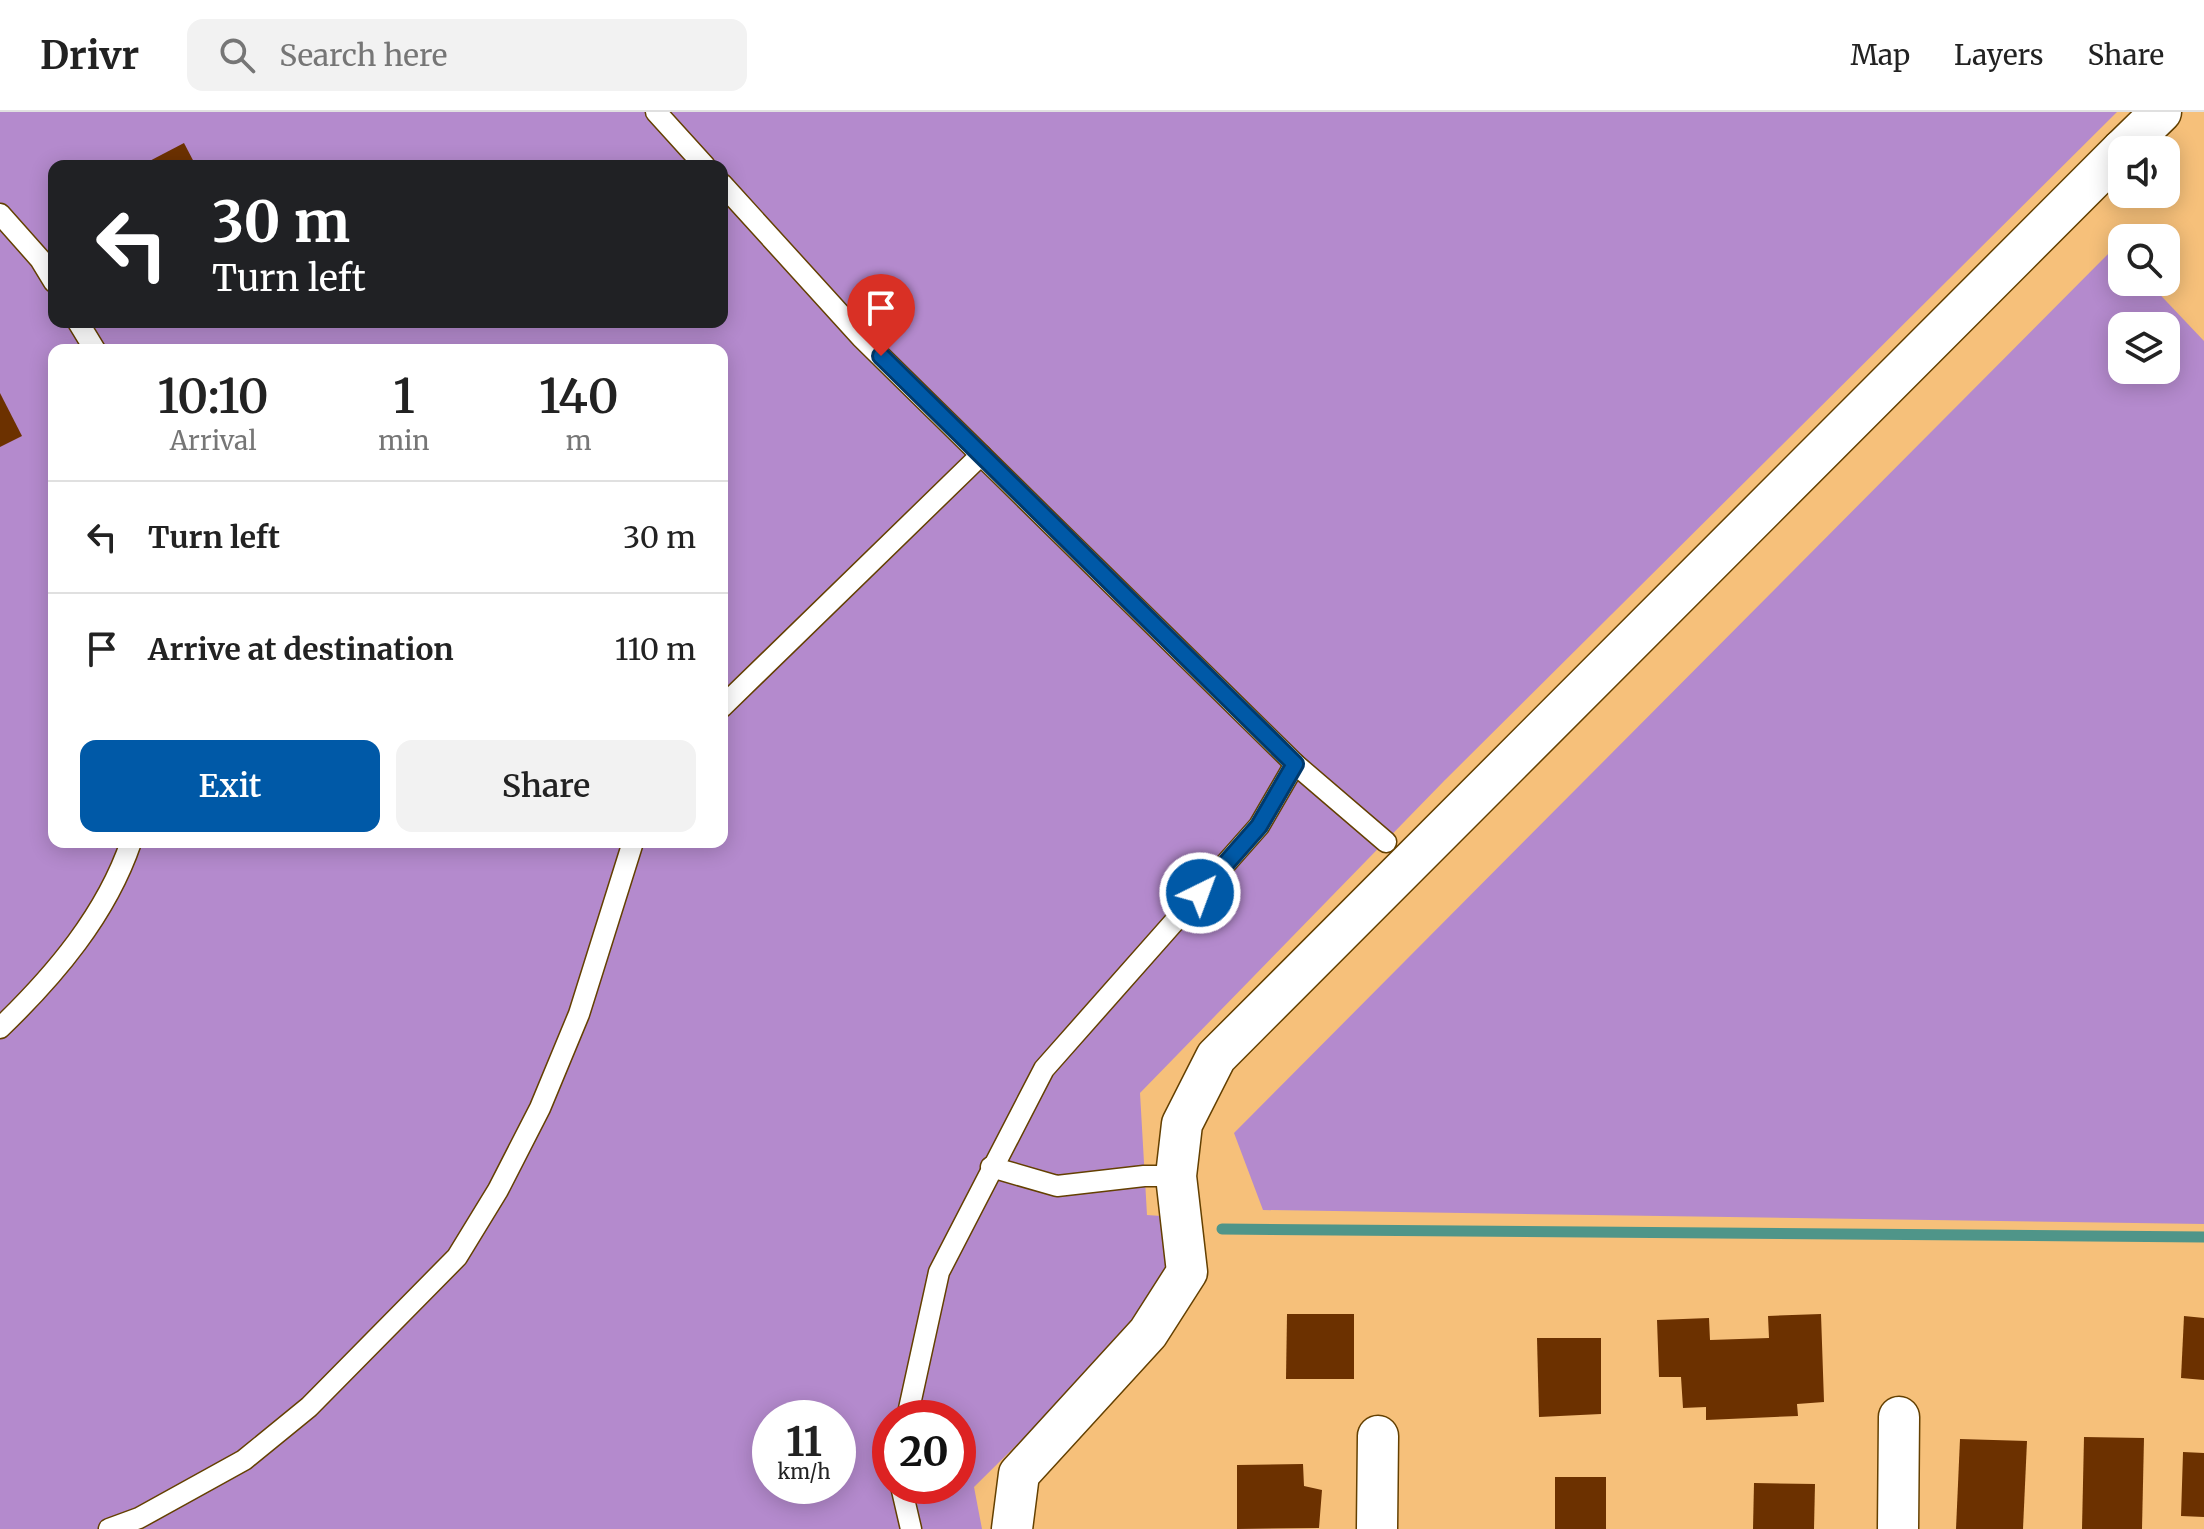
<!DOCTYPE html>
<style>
body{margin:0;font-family:Merriweather,serif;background:#f2f2f2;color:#222;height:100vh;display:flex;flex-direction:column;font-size:30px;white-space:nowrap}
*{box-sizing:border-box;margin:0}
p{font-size:26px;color:#767676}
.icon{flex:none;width:44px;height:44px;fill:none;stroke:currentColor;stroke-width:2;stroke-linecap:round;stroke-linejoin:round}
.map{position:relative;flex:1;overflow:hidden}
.drawer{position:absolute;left:48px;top:232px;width:680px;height:504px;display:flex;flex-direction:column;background:#fff;border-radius:16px;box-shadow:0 4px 20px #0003}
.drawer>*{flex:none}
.guide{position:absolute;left:48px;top:48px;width:680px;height:168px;border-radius:16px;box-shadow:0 4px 20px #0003;background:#202124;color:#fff;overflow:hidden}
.tools{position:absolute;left:2108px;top:24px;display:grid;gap:16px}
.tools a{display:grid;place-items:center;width:72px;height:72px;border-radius:16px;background:#fff;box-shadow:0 4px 20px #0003;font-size:40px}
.speed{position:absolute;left:752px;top:1288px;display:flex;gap:16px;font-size:40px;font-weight:700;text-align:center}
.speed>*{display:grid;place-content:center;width:104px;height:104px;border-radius:50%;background:#fff;box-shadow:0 4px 20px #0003;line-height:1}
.speed small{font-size:20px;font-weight:400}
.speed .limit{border:12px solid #d22;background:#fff;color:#111}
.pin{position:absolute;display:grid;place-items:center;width:68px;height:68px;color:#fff;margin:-82px -34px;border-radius:50% 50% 50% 0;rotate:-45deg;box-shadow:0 0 8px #0007}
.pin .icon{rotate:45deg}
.me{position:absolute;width:88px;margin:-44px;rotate:42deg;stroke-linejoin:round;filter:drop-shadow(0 0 6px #0008)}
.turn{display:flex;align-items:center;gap:28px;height:168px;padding:0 32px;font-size:36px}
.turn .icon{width:104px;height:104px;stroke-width:2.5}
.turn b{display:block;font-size:56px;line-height:68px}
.eta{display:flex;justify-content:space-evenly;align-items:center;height:136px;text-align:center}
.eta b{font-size:48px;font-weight:600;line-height:56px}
.button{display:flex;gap:16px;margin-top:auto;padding:16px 32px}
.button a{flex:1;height:92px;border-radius:16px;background:#0059a7;color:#fff;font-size:32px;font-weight:600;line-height:92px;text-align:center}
.button a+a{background:#f2f2f2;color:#222}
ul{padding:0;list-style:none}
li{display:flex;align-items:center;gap:24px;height:112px;padding:0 32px;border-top:2px solid #e0e0e0}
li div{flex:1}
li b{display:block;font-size:30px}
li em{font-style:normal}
header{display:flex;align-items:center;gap:48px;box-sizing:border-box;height:112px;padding:0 40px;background:#fff;border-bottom:2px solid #e0e0e0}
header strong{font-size:38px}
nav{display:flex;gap:44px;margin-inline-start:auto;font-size:28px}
.search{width:560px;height:72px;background:#f2f2f2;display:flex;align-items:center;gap:20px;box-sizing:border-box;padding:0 28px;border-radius:16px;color:#767676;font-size:30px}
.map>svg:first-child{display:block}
</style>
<header>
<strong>Drivr</strong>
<div class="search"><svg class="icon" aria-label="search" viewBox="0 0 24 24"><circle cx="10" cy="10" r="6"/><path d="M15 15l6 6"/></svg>Search here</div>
<nav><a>Map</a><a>Layers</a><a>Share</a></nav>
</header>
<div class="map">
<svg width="2204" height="1417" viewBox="0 0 2204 1417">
<rect width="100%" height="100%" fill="#f6c07a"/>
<g fill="#b48acd" fill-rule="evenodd">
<path d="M 0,0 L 2117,0 L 1444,669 L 1140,981 L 1147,1103 L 1161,1104 L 1171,1150 L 1148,1203 L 974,1375 L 982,1417 L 0,1417 ZM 54,54 L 722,54 L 722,210 L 54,210 ZM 54,238 L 722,238 L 722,730 L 54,730 ZM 770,1306 L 838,1306 L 838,1374 L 770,1374 ZM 890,1306 L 958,1306 L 958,1374 L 890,1374 Z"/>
<path d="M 2115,135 L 2122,143 L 2122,170 L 2148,170 L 2204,229 L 2204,1112 L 1263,1098 L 1234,1021 ZM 2122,214 L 2166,214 L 2166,258 L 2122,258 Z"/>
</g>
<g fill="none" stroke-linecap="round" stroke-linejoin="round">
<polyline stroke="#4f9589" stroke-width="11" points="1222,1117 2204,1125"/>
</g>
<g fill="#6c3100">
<polygon points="184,31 196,54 140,54"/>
<polygon points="0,281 22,324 0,335"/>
<polygon points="1287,1202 1354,1202 1354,1267 1286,1267"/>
<polygon points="1821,1202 1824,1290 1797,1292 1798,1304 1706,1308 1706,1295 1683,1296 1681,1265 1659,1265 1657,1208 1709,1206 1710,1228 1769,1226 1768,1204"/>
<polygon points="2184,1204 2204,1206 2204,1268 2181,1266"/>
<polygon points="1537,1226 1601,1226 1601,1302 1539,1305"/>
<polygon points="2084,1325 2144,1326 2142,1417 2082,1417"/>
<polygon points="1960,1327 2027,1329 2023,1417 1956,1417"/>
<polygon points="2183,1340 2204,1341 2204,1405 2181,1404"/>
<polygon points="1303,1352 1304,1374 1322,1378 1319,1416 1237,1417 1237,1353"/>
<rect x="1555" y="1365" width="51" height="52"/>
<polygon points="1754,1371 1815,1372 1814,1417 1753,1417"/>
</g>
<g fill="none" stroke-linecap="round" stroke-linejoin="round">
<defs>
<g id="service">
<polyline points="656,0 705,54"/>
<polyline points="722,72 861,225 1295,652 1386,730"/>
<polyline points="0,102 40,147 54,170"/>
<polyline points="78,210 95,238"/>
<polyline points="722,595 981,343"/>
<path d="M 0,916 C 55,863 106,803 131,730"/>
<polyline points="991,1055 1057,1074 1144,1064 1176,1064"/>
<polyline points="907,1306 939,1160 1044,957 1259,714 1295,652"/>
<polyline points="901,1374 911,1417"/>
<polyline points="109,1417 139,1406 244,1348 309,1295 457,1145 498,1078 540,996 579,902 633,730"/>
</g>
<g id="minor">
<polyline points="2122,38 2161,0"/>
<polyline points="1012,1417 1019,1362 1148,1221 1187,1160 1176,1064 1182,1012 1216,945 2122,38"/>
<polyline points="1377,1417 1378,1324"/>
<polyline points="1898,1417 1899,1305"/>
</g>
</defs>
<use href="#service" stroke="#644001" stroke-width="23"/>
<use href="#minor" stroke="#644001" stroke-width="43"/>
<use href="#service" stroke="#fff" stroke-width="20"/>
<use href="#minor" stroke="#fff" stroke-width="40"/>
</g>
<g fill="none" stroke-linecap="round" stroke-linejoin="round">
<defs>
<polyline id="route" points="881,244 1295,652 1259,714 1200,781"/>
</defs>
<use href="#route" stroke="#003a6d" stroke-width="20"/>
<use href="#route" stroke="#0059a7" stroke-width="14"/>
</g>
</svg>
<div class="tools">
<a><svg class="icon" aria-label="sound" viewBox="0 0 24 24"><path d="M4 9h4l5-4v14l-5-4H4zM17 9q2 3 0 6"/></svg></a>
<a><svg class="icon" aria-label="search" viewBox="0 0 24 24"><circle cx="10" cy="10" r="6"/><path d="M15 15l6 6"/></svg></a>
<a><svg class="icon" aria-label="layers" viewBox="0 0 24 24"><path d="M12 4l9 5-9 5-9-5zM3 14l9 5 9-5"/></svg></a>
</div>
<div class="speed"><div>11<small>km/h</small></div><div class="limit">20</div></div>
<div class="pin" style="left:881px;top:244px;background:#d93025"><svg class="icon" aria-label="arrive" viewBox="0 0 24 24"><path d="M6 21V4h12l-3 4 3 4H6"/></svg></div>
<svg class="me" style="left:1200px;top:781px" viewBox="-20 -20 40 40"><circle r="17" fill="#0059a7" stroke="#fff" stroke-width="3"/><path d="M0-11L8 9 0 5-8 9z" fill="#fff"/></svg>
<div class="guide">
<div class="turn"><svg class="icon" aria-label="left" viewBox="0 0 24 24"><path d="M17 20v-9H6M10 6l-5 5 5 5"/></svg><div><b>30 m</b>Turn left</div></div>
</div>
<section class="drawer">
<div class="eta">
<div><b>10:10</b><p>Arrival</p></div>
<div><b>1</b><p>min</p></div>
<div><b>140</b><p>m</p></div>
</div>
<ul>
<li><svg class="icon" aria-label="left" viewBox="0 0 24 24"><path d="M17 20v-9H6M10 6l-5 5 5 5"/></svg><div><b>Turn left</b></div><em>30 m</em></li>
<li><svg class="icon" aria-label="arrive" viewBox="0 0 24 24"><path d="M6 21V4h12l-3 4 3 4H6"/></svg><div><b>Arrive at destination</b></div><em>110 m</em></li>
</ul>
<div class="button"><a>Exit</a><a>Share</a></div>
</section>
</div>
